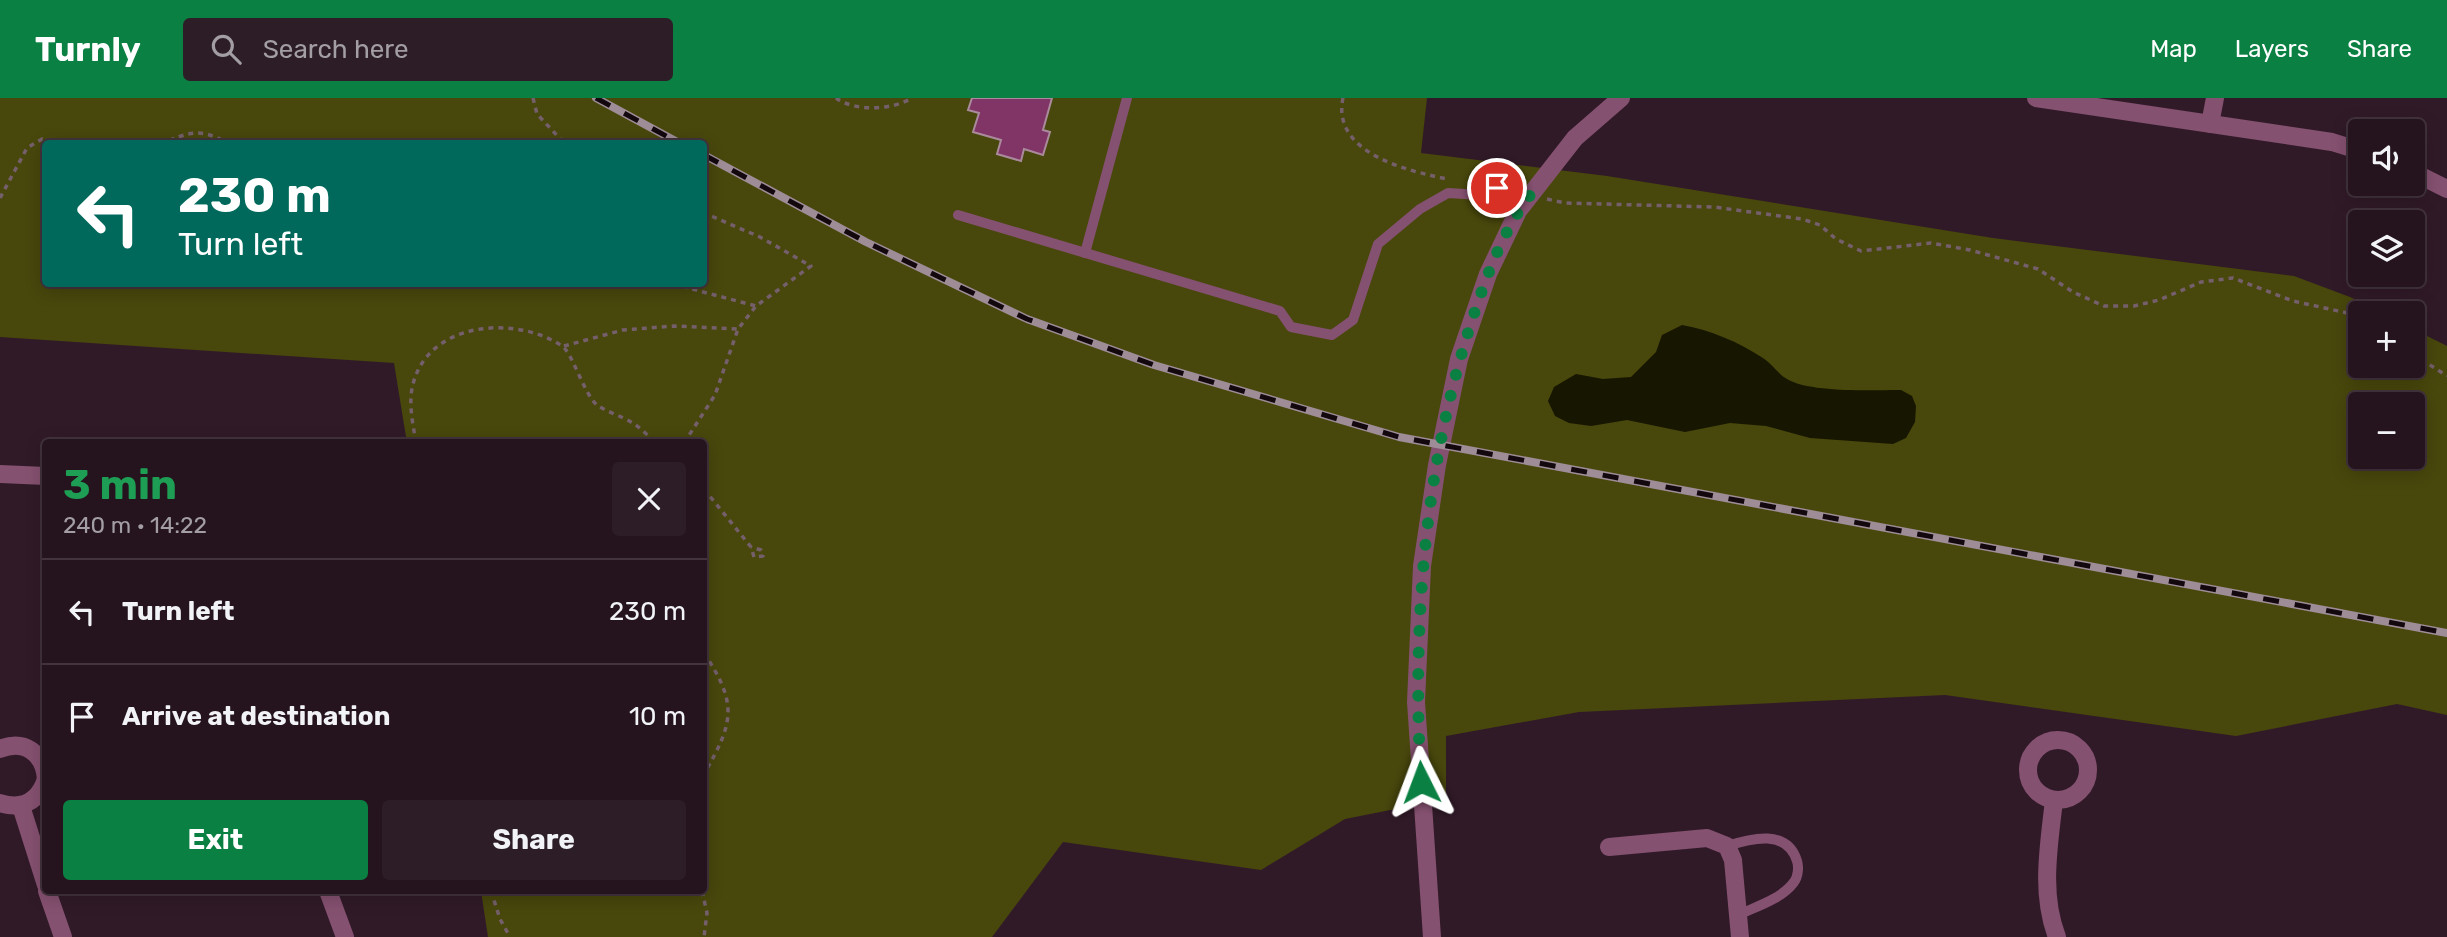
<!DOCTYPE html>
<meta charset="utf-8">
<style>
body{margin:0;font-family:Rubik,sans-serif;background:#2d1d27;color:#f1f3f6;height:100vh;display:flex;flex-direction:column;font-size:26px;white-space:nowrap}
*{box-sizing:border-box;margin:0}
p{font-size:23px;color:#a39ea4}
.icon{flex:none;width:38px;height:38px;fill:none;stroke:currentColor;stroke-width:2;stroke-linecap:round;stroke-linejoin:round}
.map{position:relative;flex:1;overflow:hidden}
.panel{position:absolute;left:42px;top:341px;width:665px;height:455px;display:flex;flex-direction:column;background:#25141e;border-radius:7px;box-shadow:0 4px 18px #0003,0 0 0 2px #42333c}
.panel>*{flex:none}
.hud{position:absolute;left:42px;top:42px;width:665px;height:147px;border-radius:7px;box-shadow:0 4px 18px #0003,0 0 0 2px #42333c;background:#00695c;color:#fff;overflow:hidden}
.buttons{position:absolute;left:2348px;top:21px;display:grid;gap:14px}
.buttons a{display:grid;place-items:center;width:77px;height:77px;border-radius:7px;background:#25141e;box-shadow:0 4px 18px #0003,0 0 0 2px #42333c;font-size:35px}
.pin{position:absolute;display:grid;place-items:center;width:60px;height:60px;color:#fff;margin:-30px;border:4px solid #fff;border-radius:50%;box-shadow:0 2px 7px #0007}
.me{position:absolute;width:77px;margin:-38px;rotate:357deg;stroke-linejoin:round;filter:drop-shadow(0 0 5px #0008)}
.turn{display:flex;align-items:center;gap:24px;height:147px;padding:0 21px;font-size:32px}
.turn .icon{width:91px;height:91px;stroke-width:2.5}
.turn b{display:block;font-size:49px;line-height:60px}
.round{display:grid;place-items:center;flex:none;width:74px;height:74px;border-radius:7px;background:#2d1d27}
.overview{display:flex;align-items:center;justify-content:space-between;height:119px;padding:0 21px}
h1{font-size:42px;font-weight:700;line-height:52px;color:#1e9e55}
.button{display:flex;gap:14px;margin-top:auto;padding:14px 21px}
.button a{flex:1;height:80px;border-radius:7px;background:#0b8043;color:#fff;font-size:28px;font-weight:700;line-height:80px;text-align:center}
.button a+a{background:#2d1d27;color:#f1f3f6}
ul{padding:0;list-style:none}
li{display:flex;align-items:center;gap:21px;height:105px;padding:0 21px;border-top:2px solid #42333c}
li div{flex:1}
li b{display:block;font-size:26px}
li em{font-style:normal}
header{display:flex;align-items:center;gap:42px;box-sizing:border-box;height:98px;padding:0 35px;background:#0b8043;color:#fff}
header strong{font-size:33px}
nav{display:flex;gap:38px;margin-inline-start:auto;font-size:24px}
.search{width:490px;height:63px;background:#2d1d27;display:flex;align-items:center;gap:18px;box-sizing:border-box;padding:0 24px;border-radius:7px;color:#a39ea4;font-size:26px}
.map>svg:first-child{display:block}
</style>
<header>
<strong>Turnly</strong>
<div class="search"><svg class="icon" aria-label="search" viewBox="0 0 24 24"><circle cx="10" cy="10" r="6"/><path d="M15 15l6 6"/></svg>Search here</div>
<nav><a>Map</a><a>Layers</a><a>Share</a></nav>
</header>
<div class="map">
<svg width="2447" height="839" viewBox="0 0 2447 839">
<rect width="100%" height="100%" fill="#311a28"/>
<path fill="#48470c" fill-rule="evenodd" d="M 0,0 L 1427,0 L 1421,55 L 1607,78 L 1993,140 L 2294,178 L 2350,199 L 2383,215 L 2361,215 L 2361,268 L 2413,268 L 2413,231 L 2447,248 L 2447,617 L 2397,606 L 2236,638 L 1945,597 L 1579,614 L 1446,638 L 1446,701 L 1345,721 L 1261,772 L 1063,744 L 992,839 L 488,839 L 481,793 L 704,793 L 704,345 L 407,345 L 394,265 L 0,239 ZM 46,46 L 704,46 L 704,186 L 46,186 ZM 2361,306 L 2413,306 L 2413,359 L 2361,359 Z"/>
<path fill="#171600" d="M 1682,227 C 1711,232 1738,244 1763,260 C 1772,266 1778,276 1787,281 C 1810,295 1872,292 1901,292 L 1912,298 L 1916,308 L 1915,324 L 1906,340 L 1893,346 L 1810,340 L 1766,328 L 1730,325 L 1685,334 L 1627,322 L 1591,328 L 1569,325 L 1555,318 L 1548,303 L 1554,289 L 1576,276 L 1603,281 L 1631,279 L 1656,254 L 1662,237 Z"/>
<polygon fill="#813466" stroke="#aa8b9c" stroke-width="2" points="972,0 1052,0 1043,32 1050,34 1043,57 1024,51 1021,63 997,56 1001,42 973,34 979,15 968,12"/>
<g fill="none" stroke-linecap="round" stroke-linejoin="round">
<g stroke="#745f6b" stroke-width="3.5" stroke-dasharray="5 5" stroke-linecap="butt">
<polyline points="533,0 537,16 565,46"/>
<path d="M 836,0 C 855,14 893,12 912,0"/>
<path d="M 1343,0 C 1331,55 1408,73 1447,81"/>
<path d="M 160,46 C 190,34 200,29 229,46"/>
<polyline points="0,100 27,50 42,41 60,46"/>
<polyline points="1547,101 1565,105 1714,109 1802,121 1820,127 1836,141 1861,153 1931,145 1970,152 2038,171 2073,194 2104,208 2134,208 2159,202 2201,184 2233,180 2293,203 2361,218"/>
<polyline points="673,186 756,208"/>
<polyline points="564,248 623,232 674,228 738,231"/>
<polyline points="2413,256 2447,278"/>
<path d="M 416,345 C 413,326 408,305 413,286 C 429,223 516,217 562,248 C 572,254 584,296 597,307 C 607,314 621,318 631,324 C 640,329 648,338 656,345"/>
<polyline points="684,345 715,297 738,231 756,208 811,168 760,139 704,115"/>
<polyline points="704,391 751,449 754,459 763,458 761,452 751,449"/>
<path d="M 704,555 C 738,606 734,624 704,676"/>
<polyline points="491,793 500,821 510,839"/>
<polyline points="702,793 707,815 704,839"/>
</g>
<g stroke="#855170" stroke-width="10">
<polyline points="958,117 1280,213 1291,229 1332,237 1353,222 1378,146 1420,111 1448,95 1481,97 1518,113"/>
<polyline points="1085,155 1127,0"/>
<path d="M 1727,748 C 1752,740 1787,731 1797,763 C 1799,769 1798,779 1794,784 C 1782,801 1755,809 1738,817"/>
</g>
<g stroke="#855170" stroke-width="18">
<polyline points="2036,0 2332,44 2361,53"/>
<polyline points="2210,26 2215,0"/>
<polyline points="2413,74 2447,91"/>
<polyline points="0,376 46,378"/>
<circle cx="2058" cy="672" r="30"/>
<path d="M 0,651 C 24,641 44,655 46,681"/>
<path d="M 2054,702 C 2049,748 2040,795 2057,839"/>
<path d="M 0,705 C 22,712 39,703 46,681"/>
<polyline points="21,708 46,787"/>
<polyline points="1609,749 1707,740 1727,748 1733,762 1740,839"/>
<polyline points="47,793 63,839"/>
<polyline points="328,793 345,839"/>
<polyline points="1432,839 1416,604 1422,468 1437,367 1459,261 1488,176 1518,113 1575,40 1621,0"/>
</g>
<defs>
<g id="rail">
<polyline points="596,0 681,46"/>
<polyline points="704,57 866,144 1027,221 1154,267 1399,339 2447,535"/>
</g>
</defs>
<use href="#rail" stroke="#9e8c97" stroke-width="8"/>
<use href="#rail" stroke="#13080e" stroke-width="5" stroke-dasharray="16" stroke-linecap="butt"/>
</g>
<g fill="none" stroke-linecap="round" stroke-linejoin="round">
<path stroke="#0b8043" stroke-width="12" stroke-dasharray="0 21.6" d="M 1421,684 C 1412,527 1424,366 1474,216 C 1488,174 1504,131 1531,96 L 1497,90"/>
</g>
</svg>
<div class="buttons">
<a><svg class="icon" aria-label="sound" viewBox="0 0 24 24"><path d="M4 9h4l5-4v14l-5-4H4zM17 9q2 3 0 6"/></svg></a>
<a><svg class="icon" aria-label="layers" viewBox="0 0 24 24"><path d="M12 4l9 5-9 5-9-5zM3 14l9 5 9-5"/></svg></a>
<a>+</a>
<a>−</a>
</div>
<div class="pin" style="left:1497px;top:90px;background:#d93025"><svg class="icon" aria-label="arrive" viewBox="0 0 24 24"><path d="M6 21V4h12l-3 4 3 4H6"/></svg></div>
<svg class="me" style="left:1421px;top:684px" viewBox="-20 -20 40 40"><path d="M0-17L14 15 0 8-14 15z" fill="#0b8043" stroke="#fff" stroke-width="4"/></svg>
<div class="hud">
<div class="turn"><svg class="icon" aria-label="left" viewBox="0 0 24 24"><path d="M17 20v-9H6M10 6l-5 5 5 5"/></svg><div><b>230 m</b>Turn left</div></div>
</div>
<section class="panel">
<div class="overview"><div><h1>3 min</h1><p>240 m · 14:22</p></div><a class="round"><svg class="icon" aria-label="close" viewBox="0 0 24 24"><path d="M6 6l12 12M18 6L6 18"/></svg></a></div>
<ul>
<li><svg class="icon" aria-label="left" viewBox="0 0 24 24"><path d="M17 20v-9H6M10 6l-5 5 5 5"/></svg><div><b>Turn left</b></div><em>230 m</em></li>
<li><svg class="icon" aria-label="arrive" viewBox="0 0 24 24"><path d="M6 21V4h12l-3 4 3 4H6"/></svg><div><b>Arrive at destination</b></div><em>10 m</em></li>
</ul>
<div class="button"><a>Exit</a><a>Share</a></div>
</section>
</div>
